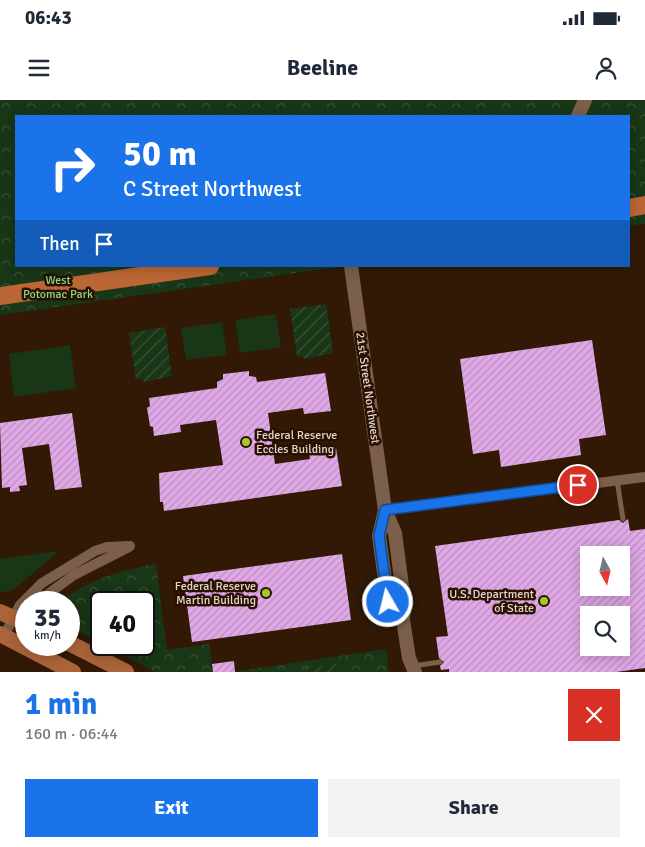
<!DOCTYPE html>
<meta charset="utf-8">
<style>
body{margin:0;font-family:Signika,sans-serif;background:#f2f2f3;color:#1f2937;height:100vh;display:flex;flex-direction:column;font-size:19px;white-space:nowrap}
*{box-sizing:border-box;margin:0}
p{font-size:16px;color:#747a83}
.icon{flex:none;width:28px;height:28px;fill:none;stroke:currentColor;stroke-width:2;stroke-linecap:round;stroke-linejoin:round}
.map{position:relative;height:572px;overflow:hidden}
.side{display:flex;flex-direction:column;background:#fff;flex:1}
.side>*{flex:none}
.guide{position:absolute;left:15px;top:15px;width:615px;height:152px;border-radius:0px;box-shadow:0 2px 12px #0003;background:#1a73e8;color:#fff;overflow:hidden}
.needle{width:32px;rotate:172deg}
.buttons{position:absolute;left:580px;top:446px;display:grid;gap:10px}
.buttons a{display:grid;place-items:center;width:50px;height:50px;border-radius:0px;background:#fff;box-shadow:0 2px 12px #0003;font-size:25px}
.speed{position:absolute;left:15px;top:491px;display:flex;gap:10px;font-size:25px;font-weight:700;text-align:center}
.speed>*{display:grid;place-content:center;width:65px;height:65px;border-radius:50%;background:#fff;box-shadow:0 2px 12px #0003;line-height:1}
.speed small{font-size:12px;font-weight:400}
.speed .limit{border:2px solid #111;border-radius:8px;background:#fff;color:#111}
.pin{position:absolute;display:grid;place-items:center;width:42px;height:42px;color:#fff;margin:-21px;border:2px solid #fff;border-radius:50%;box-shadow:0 1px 5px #0007}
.me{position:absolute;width:55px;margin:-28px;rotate:352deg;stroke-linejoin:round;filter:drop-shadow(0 0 4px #0008)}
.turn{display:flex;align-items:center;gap:18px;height:105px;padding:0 25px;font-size:22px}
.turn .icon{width:65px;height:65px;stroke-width:2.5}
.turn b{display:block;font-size:35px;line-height:42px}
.then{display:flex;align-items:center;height:48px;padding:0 25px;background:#0003;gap:10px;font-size:19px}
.round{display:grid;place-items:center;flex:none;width:52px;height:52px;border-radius:0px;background:#f2f2f3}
.head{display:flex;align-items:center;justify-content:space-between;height:85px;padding:0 25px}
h1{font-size:30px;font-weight:700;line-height:38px;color:#1a73e8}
.primary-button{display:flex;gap:10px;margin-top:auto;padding:10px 25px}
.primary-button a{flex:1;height:58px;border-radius:0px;background:#1a73e8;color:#fff;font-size:20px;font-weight:700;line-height:58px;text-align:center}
.primary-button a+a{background:#f2f2f3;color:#1f2937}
.status{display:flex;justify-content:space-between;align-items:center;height:35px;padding:0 25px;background:#fff;direction:ltr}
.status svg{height:14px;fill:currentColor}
header{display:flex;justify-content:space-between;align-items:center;height:65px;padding:0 25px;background:#fff;font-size:22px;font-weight:700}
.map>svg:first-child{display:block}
</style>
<div class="status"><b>06:43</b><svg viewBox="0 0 49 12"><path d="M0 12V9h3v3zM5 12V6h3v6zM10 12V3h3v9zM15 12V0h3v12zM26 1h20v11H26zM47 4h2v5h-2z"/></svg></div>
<header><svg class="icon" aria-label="menu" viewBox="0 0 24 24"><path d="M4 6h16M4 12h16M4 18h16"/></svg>Beeline<svg class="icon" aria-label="person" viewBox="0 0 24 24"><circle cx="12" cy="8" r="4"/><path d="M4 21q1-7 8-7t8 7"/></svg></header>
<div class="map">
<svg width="645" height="572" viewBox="0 0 645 572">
<defs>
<pattern id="park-crowns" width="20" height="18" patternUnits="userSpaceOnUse" patternTransform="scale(1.25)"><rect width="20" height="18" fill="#193617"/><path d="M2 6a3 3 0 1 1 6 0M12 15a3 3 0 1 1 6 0" fill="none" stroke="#3a5237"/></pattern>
<pattern id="garden-furrows" width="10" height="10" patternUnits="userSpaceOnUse" patternTransform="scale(1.25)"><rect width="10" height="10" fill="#193617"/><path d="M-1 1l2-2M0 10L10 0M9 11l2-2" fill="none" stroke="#3a5237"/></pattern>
<pattern id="building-hatch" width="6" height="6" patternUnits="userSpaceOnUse" patternTransform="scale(1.25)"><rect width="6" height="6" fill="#e0a8e7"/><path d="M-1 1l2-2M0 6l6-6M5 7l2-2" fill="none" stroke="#b98ebc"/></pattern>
</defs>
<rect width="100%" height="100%" fill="#311906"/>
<g fill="#193617">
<polygon points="276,214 281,247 240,253 235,220"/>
<polygon points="222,222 227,255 186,260 181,228"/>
<polygon points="70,245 76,288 14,297 9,254"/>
<polygon points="59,451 12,491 0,492 0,459"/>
</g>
<g fill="url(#park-crowns)">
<polygon points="0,0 645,0 645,124 629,126 629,16 16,16 16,166 346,166 0,215"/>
<path d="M 156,464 L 167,550 L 209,544 L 213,572 L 155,572 L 106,545 L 144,545 L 144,502 L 101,502 L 101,542 L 69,527 L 69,502 L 59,502 C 91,479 117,471 156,464 Z"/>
<polygon points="386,549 389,572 233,572"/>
</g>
<g fill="url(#garden-furrows)">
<polygon points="326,204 333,253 304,259 303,256 297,257 290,209"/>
<polygon points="165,227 172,276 144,282 143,279 136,280 129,233"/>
<polygon points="339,564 340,572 306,572 305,568"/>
</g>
<g fill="url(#building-hatch)" fill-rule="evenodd">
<polygon points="592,240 606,335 579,339 581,355 501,367 499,350 473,354 460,259"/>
<polygon points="249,271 249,276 256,277 257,282 325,273 331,311 304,314 303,308 268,313 275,364 310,359 309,352 336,348 342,386 164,411 163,402 160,402 159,373 223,365 216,320 180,325 181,332 154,336 153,327 150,326 147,308 150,306 149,298 217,288 217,282 223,279 223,274"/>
<polygon points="72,313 82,387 55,390 49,344 22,348 27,385 19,386 20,391 10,392 10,387 2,388 0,323"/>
<path d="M 628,419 L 630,431 L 645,429 L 645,568 L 616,572 L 449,572 L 449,569 L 441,570 L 440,566 L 444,562 L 439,558 L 436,537 L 448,536 L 435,446 L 619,420 L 623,423 ZM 589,455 L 621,455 L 621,488 L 589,488 ZM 589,515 L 621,515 L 621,548 L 589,548 Z"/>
<polygon points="342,454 351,520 192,542 183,476"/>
<polygon points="234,561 235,572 213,572 212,564"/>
</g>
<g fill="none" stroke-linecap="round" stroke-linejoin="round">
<g stroke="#7b5f4a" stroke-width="5">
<polyline points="617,380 623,419"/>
<polyline points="413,566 440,562"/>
</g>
<g stroke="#7b5f4a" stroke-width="10">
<polyline points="385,410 645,377"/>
<polyline points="37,502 74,475 129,447"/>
<polyline points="4,536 20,505 42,483 95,451 107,447 130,446"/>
</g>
<g stroke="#7b5f4a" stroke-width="14">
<polyline points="578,16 585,0"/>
<polyline points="351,166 385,410 395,433 404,501 403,520 409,558 415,572"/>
<polyline points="385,410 379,436 388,502 403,520"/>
</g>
<g stroke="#ab643a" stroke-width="16">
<polyline points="0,512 26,523"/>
<polyline points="0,534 73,572"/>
<polyline points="69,543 126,572"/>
</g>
<g stroke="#bb6635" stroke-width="18">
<polyline points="629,108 645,105"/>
<polyline points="0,196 210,166"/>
</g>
</g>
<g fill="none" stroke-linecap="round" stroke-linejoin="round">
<defs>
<polyline id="route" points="388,502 379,436 385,410 578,385"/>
</defs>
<use href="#route" stroke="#114b97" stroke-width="12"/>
<use href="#route" stroke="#1a73e8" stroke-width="9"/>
</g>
<g fill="#a2c928" stroke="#271000" stroke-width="2">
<circle cx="246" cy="342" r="5"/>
<circle cx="266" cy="493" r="5"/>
<circle cx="544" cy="501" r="5"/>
</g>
<g text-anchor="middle" stroke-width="5" stroke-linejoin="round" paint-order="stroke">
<g font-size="12" fill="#8ad684" stroke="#271000">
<text x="58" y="184">West<tspan x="58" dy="14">Potomac Park</tspan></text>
</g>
<g font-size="12" fill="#e5d4c9" stroke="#271000">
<text transform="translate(368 288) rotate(82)" y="4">21st Street Northwest</text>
</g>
<g font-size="12" fill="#e5d4c9" stroke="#271000" text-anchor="end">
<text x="256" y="339" text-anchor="start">Federal Reserve<tspan x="256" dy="14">Eccles Building</tspan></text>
<text x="256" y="490">Federal Reserve<tspan x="256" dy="14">Martin Building</tspan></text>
<text x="534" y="498">U.S. Department<tspan x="534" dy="14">of State</tspan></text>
</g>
</g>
</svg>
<div class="buttons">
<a><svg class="needle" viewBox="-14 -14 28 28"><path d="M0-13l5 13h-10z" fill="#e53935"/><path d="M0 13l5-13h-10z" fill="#747a83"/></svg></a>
<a><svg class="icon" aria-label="search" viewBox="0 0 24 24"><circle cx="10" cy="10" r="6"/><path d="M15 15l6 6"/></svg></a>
</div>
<div class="speed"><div>35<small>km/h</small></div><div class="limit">40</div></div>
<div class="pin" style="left:578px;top:385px;background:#d93025"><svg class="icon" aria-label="arrive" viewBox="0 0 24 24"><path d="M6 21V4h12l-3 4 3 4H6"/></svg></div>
<svg class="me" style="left:388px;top:502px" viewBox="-20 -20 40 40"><circle r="17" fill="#1a73e8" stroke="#fff" stroke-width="3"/><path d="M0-11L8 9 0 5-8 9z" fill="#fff"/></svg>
<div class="guide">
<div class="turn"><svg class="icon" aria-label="right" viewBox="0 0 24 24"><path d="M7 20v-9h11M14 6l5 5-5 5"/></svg><div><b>50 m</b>C Street Northwest</div></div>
<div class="then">Then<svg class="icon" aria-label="arrive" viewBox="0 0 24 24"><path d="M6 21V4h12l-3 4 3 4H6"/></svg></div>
</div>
</div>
<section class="side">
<div class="head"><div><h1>1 min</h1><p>160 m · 06:44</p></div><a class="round" style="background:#d93025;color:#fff"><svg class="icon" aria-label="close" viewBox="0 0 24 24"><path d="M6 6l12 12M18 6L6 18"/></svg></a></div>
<div class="primary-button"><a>Exit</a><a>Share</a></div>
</section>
